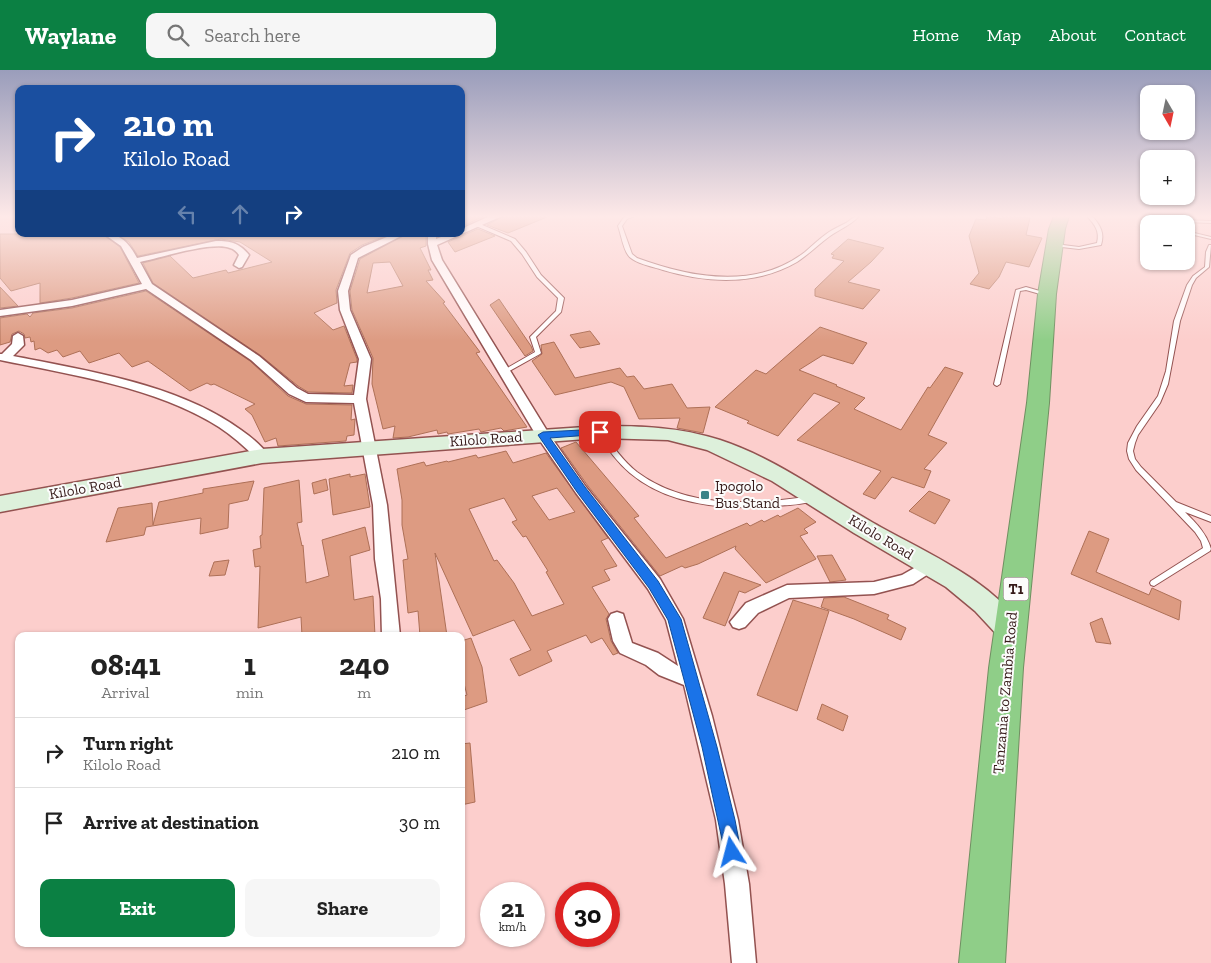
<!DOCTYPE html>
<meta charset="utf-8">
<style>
body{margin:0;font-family:"Zilla Slab",serif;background:#f6f6f6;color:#222;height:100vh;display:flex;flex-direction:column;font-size:19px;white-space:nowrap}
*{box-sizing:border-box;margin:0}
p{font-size:16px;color:#767676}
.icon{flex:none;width:28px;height:28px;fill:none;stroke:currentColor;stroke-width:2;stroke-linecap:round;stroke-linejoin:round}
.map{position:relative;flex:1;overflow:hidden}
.side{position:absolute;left:15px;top:562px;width:450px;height:315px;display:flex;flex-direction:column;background:#fff;border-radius:10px;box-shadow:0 1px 4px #0004}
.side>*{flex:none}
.guide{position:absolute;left:15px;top:15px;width:450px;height:152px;border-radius:10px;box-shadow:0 1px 4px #0004;background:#1a4fa0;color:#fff;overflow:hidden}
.needle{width:32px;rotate:171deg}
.tools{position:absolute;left:1140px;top:15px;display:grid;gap:10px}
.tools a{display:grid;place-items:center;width:55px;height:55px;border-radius:10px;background:#fff;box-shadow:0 1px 4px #0004;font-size:25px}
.speed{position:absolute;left:480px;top:812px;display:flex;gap:10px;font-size:25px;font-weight:700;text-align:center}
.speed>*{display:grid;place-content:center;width:65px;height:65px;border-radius:50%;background:#fff;box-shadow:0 1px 4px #0004;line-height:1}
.speed small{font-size:12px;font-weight:400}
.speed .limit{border:8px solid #d22;background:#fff;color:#111}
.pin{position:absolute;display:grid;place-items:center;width:42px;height:42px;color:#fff;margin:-21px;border-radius:10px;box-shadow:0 2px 8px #0006}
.me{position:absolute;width:55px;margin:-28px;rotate:351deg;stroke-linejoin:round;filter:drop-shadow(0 0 4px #0008)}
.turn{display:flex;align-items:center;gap:18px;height:105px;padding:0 25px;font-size:22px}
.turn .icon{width:65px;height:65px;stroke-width:2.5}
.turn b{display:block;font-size:35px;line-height:42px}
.lanes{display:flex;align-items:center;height:48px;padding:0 25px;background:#0003;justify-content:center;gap:25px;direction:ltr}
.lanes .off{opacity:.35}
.eta{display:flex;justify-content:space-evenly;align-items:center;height:85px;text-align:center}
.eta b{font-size:30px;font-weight:700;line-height:35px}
.primary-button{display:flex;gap:10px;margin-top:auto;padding:10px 25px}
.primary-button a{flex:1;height:58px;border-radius:10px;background:#0b8043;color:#fff;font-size:20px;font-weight:700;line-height:58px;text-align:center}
.primary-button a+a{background:#f6f6f6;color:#222}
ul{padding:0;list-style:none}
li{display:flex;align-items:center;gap:15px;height:70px;padding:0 25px;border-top:1px solid #e0e0e0}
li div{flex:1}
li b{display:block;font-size:19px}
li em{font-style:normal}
header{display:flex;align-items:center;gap:30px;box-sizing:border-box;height:70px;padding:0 25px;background:#0b8043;color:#fff}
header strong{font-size:24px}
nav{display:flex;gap:28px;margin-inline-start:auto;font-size:18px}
.search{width:350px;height:45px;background:#f6f6f6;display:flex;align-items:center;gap:12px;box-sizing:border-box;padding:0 18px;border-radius:10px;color:#767676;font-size:19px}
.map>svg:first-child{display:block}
</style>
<header>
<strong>Waylane</strong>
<div class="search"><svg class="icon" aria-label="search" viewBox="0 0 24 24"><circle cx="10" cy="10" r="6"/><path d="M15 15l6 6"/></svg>Search here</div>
<nav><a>Home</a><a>Map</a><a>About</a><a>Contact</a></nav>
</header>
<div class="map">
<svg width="1211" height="893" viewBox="0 0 1211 893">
<rect width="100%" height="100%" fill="#fccecc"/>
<g fill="#dd9b82" stroke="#ae7057" fill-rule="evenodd">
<polygon points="461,146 484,146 461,157"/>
<polygon points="504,146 547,146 547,147 508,163 487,155"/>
<polygon points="987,146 1003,149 1003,146 1030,148 1026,165 1042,168 1029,197 1006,192 999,207 989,219 970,214 979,203 969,166 976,149 986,150"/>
<polygon points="478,159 495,166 455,182 448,172"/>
<polygon points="0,164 102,164 120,177 139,213 72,228 40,233 40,213 11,221 0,208"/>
<polygon points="115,164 390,164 362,175 350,183 336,220 337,233 314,243 333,260 344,256 357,289 357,292 350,293 344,316 353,315 352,323 308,322 298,316 260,285 153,213 143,193 170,186 193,208 226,200 228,203 272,192 240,172 221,169 138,186 129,172"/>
<path d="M 407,164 L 426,164 L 426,176 L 420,178 L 431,200 L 428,200 L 433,210 L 426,211 L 445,232 L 443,233 L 480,282 L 476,283 L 527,357 L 504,361 L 501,358 L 481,362 L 479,359 L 448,364 L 447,362 L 438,364 L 437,360 L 408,367 L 393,368 L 395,356 L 383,359 L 372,314 L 373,288 L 352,240 L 350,221 L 360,189 ZM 390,192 L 403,216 L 367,223 L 373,193 Z"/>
<polygon points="848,169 884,178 871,192 848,212 880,220 863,239 815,226 815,219 844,191 832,188 834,185 831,184"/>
<polygon points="0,217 18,236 0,238"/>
<polygon points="146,221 250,291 288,326 306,334 352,335 351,350 355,349 354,365 347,366 346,371 278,376 276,368 265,372 252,345 245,339 255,334 214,314 211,315 207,313 190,321 148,291 132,297 119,283 89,293 80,281 63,287 57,280 48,283 40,278 35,280 34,271 31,272 30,267 25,268 24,264 19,261 12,264 10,272 0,275 0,248 27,244 30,247 33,243 72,238"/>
<polygon points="499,229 531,276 533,281 525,286 490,235"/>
<polygon points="820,257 867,273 853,294 823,285 799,300 837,315 836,316 865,328 854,339 901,360 928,317 930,318 945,297 963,303 928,365 947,373 924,399 931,401 924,418 892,407 875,429 863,424 881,401 797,370 840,333 814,323 778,366 747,353 749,351 715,337 756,300 766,304"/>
<polygon points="590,261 600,274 580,278 570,265"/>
<polygon points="554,272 575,308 620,298 627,307 634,306 644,319 672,314 687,338 710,337 703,363 677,358 680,348 639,349 624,317 611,312 555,325 532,291 542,284 541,275"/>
<polygon points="576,372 639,446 634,448 666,488 747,453 750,456 762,450 764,452 778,445 780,447 798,438 816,452 804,459 808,463 800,466 816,489 766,513 735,479 736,476 698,494 685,498 682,496 660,506 588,416 561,378"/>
<path d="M 506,381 L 513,393 L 546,383 L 608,468 L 601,471 L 617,496 L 604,500 L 610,510 L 592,517 L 609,544 L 606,549 L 611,571 L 618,583 L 613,585 L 602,568 L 591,573 L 586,565 L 547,581 L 552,591 L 519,606 L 510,589 L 531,580 L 514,550 L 473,566 L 435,483 L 447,566 L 420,566 L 418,541 L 408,543 L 403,490 L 408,489 L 402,455 L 402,430 L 397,399 L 424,392 L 426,396 L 447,391 L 448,392 L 476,385 L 478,388 ZM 557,418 L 575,442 L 549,450 L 532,426 ZM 504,428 L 517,450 L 512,452 L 523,467 L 526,466 L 548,501 L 546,502 L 564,534 L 532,546 L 514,513 L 497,490 L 494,491 L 469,439 Z"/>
<polygon points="350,404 350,407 365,404 370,437 333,445 329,409"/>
<polygon points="326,409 328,420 314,424 312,413"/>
<polygon points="299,410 302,452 297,453 302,476 303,475 306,513 329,506 322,470 365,457 370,480 350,486 354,530 373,526 375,566 302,566 301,547 258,558 260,496 255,497 253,480 261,478 260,466 262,465 264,418"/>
<polygon points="254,411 248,430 229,434 228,458 200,464 201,448 146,457 144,465 106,472 118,438 152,433 153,455 159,432 203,423 203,419"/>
<polygon points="929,421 950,430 935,454 909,441"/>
<polygon points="1089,461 1109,469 1096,502 1149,525 1152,518 1181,531 1179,550 1071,504"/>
<polygon points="832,485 846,510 830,512 817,486"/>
<polygon points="229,490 225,505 209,506 214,492"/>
<polygon points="724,502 761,515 745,523 739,521 725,556 703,548"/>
<polygon points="844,527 889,545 887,549 906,558 901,570 854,549 821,537 824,528"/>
<polygon points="793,530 829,541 797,641 757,625"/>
<polygon points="1102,548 1111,574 1096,572 1090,553"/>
<polygon points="471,568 482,597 487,632 461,641 461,627 467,625 461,602 461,571"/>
<polygon points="822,634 848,646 843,661 817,649"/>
<polygon points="470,673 475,732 461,735 461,674"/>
</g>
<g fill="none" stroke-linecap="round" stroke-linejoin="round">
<defs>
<g id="lane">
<path d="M 626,146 L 634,146 L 627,149 L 622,156 L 632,184 L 637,188 C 691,208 756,220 805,182 C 813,175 820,168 829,162 C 834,159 840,156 846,153 C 851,150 853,146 859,146 C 851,155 840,159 830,166 C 819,174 809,184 797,192 C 756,216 706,213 663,200 C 654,197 633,193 628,185 C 623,178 621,164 618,156 L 624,147 Z"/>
<path d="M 1087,146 L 1092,146 C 1100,155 1105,163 1101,175 L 1079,179 L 1053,176 L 1053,175 L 1055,174 L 1079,177 L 1097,173 C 1100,161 1095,155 1087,146 Z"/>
<polygon points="1160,149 1211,151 1211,153 1161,151 1159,150"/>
<polygon points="476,154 480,154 515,169 526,182 541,205 564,228 561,242 536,267 541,283 540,284 504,304 501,302 502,301 535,282 530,267 556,241 558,228 537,207 522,184 511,171 476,156"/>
<polygon points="1186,161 1211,167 1211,169 1186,163"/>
<path d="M 1209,175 L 1211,175 L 1209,197 L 1196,208 L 1192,215 L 1180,251 L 1168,314 L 1160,333 L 1138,365 L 1135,373 L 1133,381 L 1135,389 L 1141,397 L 1176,432 L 1211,446 L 1211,452 L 1185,442 C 1196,453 1207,464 1211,479 L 1210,481 L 1154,516 L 1151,515 L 1150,513 L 1151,511 L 1203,478 L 1201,471 L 1195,462 L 1136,400 L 1129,389 L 1127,381 L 1128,373 L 1137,356 L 1158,326 L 1166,301 L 1174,251 L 1187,215 L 1193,206 L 1205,197 L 1206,182 Z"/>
<polygon points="1026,217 1050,224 1047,226 1026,220 1020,221 1000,314 997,316 995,315 994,314 1016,220"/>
<path d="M 600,360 L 602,361 C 612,375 623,391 637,402 C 687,439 754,435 812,426 L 816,429 C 808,435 785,435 775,436 C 727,440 669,436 630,403 C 617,392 606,377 597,362 Z"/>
</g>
<g id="street">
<polygon points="490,146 502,146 437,175 442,190 549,364 586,417 660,509 683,549 712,646 738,750 749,814 756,893 732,893 725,814 716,750 684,615 659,605 646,595 620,583 613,571 608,549 611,544 617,542 623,544 632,573 658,583 678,596 666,550 648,519 576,423 536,365 432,190 428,174 428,164 436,164 436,169 449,164 461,164 461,159"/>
<path d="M 104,164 C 121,164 129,173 137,188 L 216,171 C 231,171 239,173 249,185 L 242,197 L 239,198 L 234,195 L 239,185 C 237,182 234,179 230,178 C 213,171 159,188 140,192 L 152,214 L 259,286 L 297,318 L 308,324 L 354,325 L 359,289 L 340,240 L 338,221 L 351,185 L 363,177 L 394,164 L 405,164 L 358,188 L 348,221 L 350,240 L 371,289 L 366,329 L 387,435 L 400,566 L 382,566 L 381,529 L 375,489 L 373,435 L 354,333 L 306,332 L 289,324 L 251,290 L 146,219 L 72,236 L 0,246 L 0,240 L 72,230 L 142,214 L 121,176 Z"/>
<path d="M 18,263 L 23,266 L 24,275 L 13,286 C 88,301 178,314 241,360 C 251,367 262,376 269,386 L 267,389 L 257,389 C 245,377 233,366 219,357 C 156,317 72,305 0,290 L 0,284 L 2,284 L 12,274 L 13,266 Z"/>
<polygon points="930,489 936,491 938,495 936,499 913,514 874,524 789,528 758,543 745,557 739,559 733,557 730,552 746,533 787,515 874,512 902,505"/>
</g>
<path id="secondary" d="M 600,356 C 642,356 680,357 720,370 C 775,388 821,423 870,451 C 917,479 998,511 1023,561 L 1019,569 L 1010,572 L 1001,569 L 975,541 L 946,517 L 854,463 L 772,411 L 707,380 L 668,370 L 600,368 L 262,393 L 0,442 L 0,426 L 262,379 Z"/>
<polygon id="highway" points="1054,146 1069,146 1065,159 1056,224 1049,333 1023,598 1005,893 959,893 989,598 1027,333 1038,224 1049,159"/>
</defs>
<use href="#lane" stroke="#935250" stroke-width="2"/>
<use href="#street" stroke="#935250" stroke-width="3"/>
<use href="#secondary" stroke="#935250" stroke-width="3"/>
<use href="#highway" stroke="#708f61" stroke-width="2"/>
<use href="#lane" fill="#fff" fill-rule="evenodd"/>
<use href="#street" fill="#fff" fill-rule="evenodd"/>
<use href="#secondary" fill="#ddf0db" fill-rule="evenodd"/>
<use href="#highway" fill="#8fce88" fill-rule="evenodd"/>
</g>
<linearGradient id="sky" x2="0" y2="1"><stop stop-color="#9a9dbb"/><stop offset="0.54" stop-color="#fee9e8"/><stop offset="1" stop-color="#fee9e8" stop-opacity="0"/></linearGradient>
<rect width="1211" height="271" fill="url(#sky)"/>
<polygon fill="#1a73e8" stroke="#114b97" points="600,359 605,362 603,364 550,368 585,417 658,511 681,549 717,677 735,750 741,782 738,788 732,791 726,788 702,677 668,550 649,518 577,422 538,365 543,362"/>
<rect fill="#3a8388" stroke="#fcfcfc" stroke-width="2" x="700" y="420" width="10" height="10" rx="2.5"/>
<g text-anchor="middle" stroke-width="4" stroke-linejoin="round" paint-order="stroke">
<rect fill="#fcfcfc" stroke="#715e5d" stroke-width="1" x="1003.5" y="507.5" width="25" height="23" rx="4"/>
<g font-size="14" font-weight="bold" fill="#351a19">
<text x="1016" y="524">T1</text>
</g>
<g font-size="15" fill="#351a19" stroke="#fcfcfc">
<text transform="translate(486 369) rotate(-4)" y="5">Kilolo Road</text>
<text transform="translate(85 418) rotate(-10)" y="5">Kilolo Road</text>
<text transform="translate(881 467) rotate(31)" y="5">Kilolo Road</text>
<text transform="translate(1005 623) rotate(-85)" y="5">Tanzania to Zambia Road</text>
</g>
<g font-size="15" fill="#351a19" stroke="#fcfcfc" text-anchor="start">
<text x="715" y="421">Ipogolo<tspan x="715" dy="17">Bus Stand</tspan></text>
</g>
</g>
</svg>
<div class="tools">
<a><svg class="needle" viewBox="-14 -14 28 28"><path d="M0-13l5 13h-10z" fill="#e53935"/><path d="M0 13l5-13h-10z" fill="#767676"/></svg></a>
<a>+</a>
<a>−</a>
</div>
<div class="speed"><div>21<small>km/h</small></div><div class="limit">30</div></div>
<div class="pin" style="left:600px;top:362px;background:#d93025"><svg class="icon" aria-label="arrive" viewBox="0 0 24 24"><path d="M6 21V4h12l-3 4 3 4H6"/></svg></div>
<svg class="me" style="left:732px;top:782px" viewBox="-20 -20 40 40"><path d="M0-17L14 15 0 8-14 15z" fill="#1a73e8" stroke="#fff" stroke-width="4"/></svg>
<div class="guide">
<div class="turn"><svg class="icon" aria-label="right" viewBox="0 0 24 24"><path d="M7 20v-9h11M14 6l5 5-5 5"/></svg><div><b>210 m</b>Kilolo Road</div></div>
<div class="lanes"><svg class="icon off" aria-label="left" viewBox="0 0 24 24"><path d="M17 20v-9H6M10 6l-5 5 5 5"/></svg><svg class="icon off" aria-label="ahead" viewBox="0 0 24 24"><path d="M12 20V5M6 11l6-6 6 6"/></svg><svg class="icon" aria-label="right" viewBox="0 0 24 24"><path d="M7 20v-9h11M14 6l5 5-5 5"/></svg></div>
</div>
<section class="side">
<div class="eta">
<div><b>08:41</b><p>Arrival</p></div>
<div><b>1</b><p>min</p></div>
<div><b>240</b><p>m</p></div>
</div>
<ul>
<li><svg class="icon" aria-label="right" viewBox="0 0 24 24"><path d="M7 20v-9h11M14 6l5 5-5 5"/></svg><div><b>Turn right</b><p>Kilolo Road</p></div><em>210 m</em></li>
<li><svg class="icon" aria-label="arrive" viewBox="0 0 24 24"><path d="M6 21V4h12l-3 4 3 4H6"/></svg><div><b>Arrive at destination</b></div><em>30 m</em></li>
</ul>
<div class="primary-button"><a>Exit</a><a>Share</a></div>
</section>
</div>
